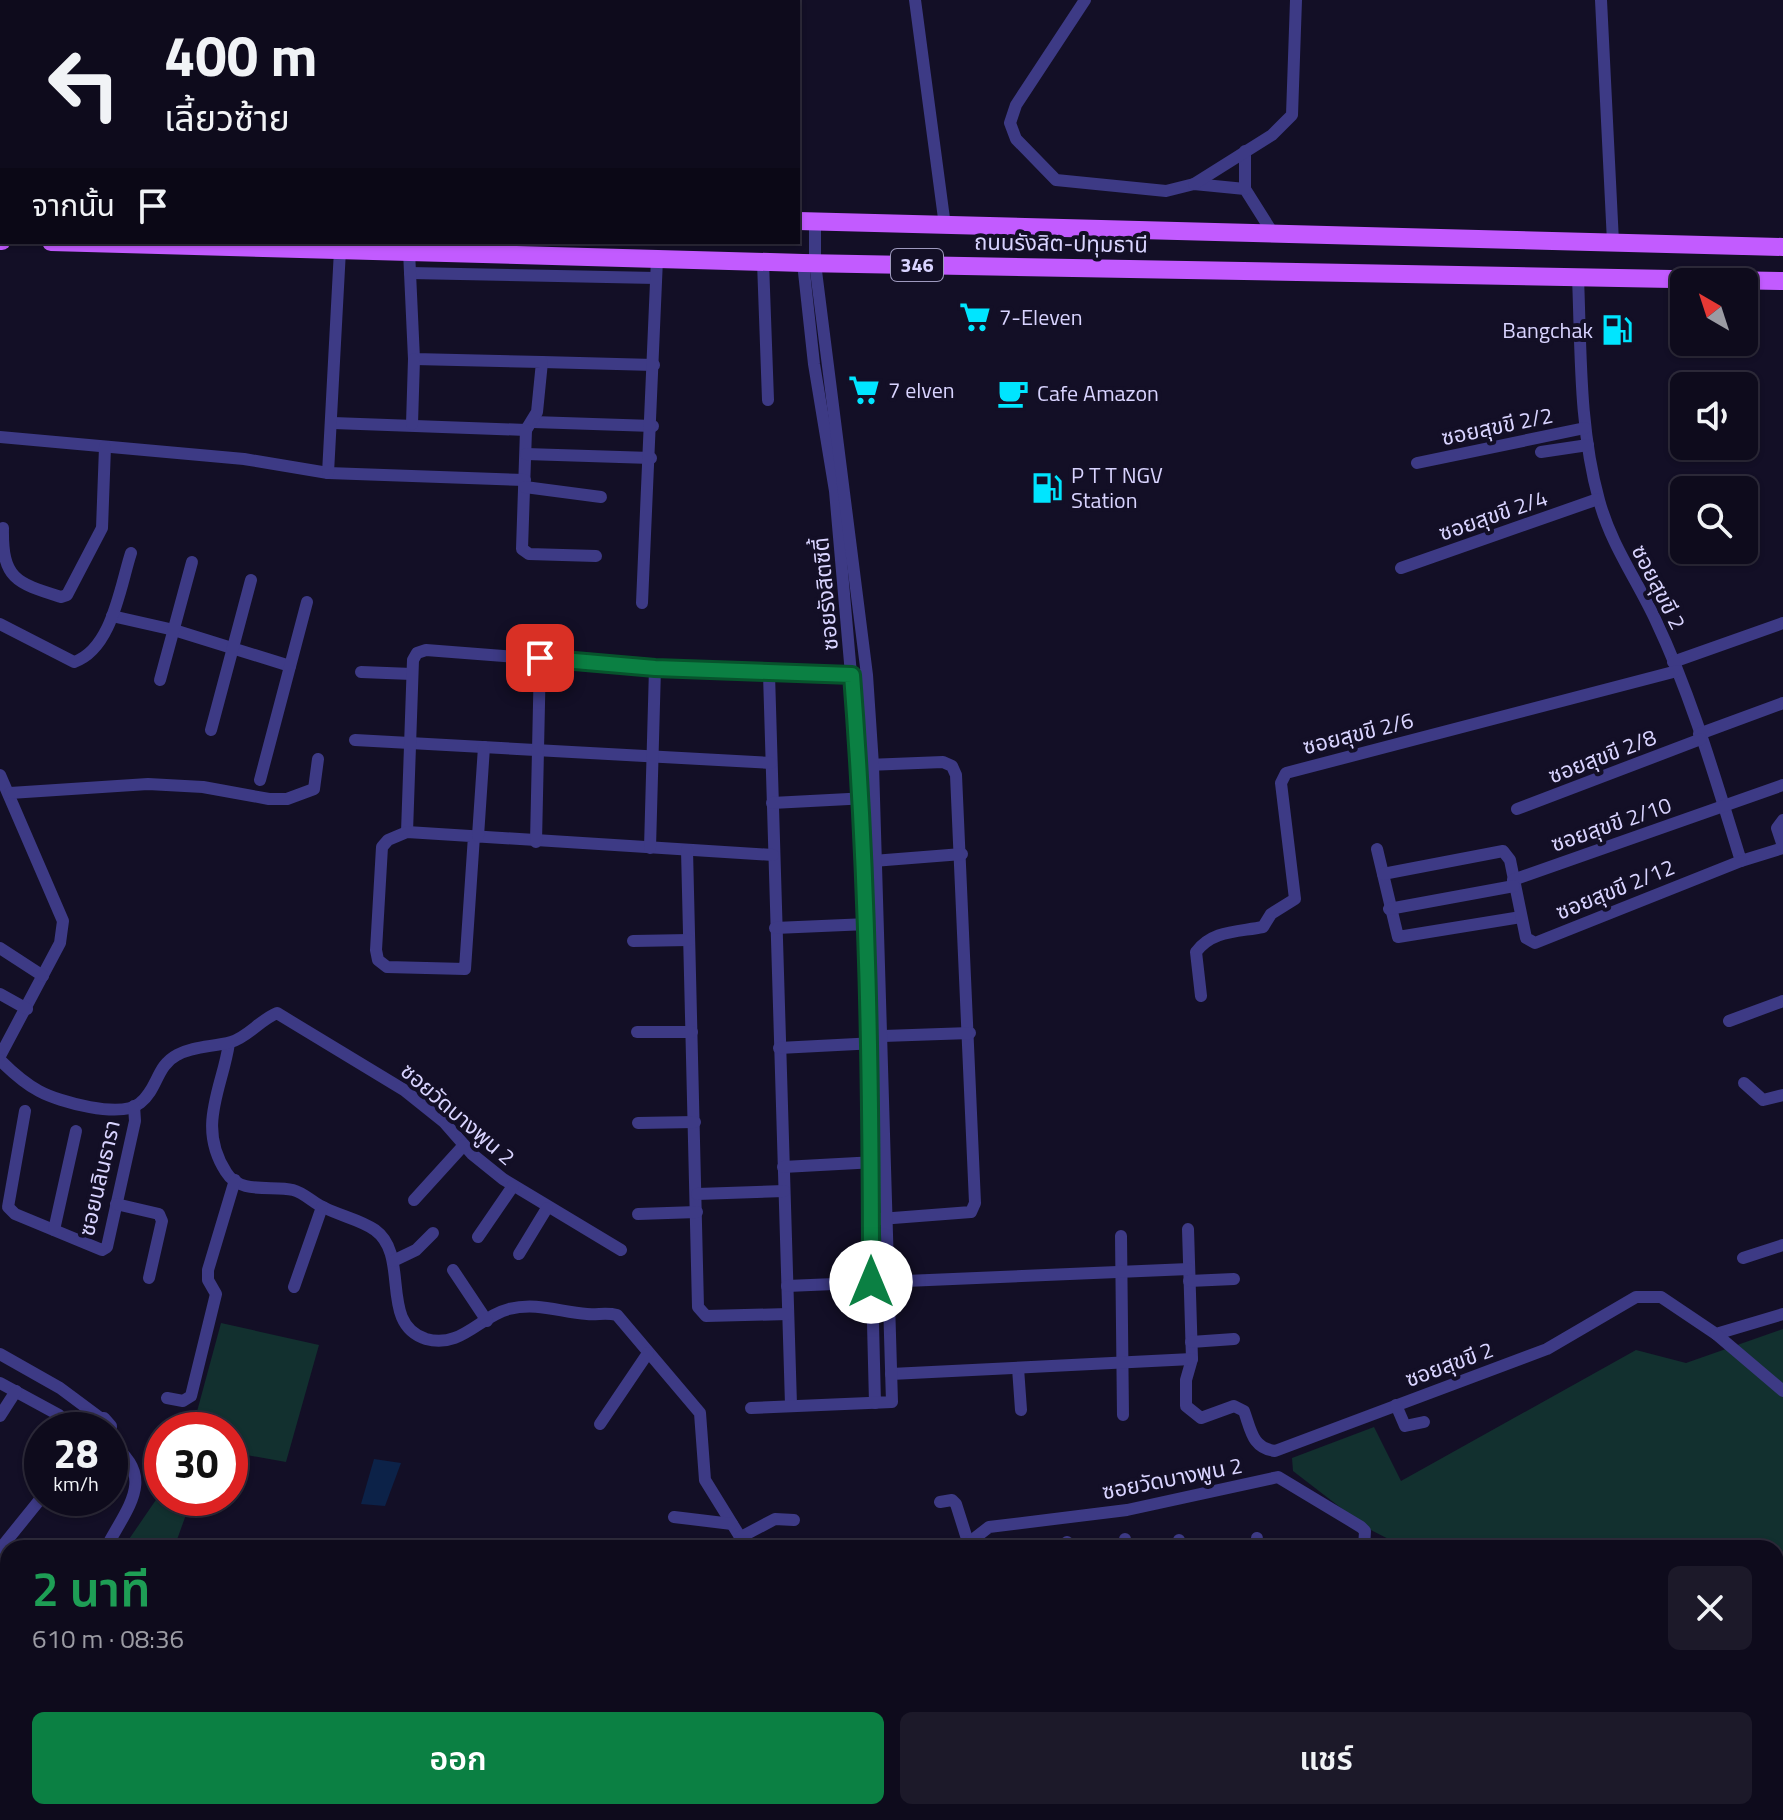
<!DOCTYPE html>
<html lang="th">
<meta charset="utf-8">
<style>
body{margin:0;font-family:"Titillium Web","Noto Sans Thai",sans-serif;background:#1c1929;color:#f1f3f6;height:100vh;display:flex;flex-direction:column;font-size:30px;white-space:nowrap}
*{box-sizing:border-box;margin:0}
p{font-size:26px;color:#9b9ba3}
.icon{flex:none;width:44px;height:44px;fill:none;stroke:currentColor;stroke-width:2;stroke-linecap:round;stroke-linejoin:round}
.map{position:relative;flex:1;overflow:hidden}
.side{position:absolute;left:0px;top:1540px;width:1784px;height:280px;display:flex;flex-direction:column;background:#0e0b1c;border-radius:24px 24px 0 0;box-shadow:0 2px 6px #0004,0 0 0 2px #2e2b3b}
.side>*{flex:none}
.guide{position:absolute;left:0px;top:0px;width:800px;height:244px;box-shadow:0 2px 6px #0004,0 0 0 2px #2e2b3b;background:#0e0b1c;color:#f1f3f6;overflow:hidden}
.needle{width:52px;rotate:321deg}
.controls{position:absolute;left:1670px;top:268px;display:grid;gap:16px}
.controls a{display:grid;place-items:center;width:88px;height:88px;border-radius:12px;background:#0e0b1c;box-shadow:0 2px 6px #0004,0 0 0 2px #2e2b3b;font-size:40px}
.speed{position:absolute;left:24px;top:1412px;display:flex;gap:16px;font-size:40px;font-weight:700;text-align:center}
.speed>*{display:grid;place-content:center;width:104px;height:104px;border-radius:50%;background:#0e0b1c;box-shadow:0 2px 6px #0004,0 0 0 2px #2e2b3b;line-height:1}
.speed small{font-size:20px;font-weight:400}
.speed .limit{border:12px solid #d22;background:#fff;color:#111}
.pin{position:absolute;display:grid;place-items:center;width:68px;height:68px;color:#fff;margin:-34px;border-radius:16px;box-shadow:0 4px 12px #0006}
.me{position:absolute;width:88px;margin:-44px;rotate:0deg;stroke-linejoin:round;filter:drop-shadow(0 0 6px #0008)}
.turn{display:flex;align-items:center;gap:28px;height:168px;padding:0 32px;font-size:36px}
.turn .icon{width:104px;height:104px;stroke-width:2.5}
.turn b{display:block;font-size:56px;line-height:68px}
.then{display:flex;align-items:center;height:76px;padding:0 32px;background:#0003;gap:16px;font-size:30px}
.round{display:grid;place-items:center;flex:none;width:84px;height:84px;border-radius:12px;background:#1c1929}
.overview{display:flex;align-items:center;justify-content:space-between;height:136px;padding:0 32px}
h1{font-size:48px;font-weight:600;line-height:60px;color:#1e9e55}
.primary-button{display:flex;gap:16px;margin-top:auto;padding:16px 32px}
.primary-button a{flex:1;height:92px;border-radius:12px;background:#0b8043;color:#fff;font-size:32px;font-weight:600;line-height:92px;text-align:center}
.primary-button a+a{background:#1c1929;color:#f1f3f6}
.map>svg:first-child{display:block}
</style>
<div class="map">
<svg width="1783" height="1820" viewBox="0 0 1783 1820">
<rect width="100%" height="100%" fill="#130f26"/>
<g fill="#12302f">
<polygon points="221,1323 319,1345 286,1462 230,1452 230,1430 192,1430"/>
<polygon points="1783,1329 1783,1745 1776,1783 1776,1548 1406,1548 1367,1528 1293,1471 1292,1458 1374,1427 1401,1481 1636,1350 1686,1363"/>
<polygon points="162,1491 162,1498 192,1498 174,1548 123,1548"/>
<polygon points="1666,1812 1771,1812 1769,1820 1671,1820"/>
</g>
<polygon fill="#0c2248" points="374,1459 401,1463 385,1506 361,1504"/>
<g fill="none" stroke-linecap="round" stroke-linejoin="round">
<g stroke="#3d3a85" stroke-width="12">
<polyline points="409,0 409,2"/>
<polyline points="746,0 749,2"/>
<polyline points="915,0 945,226"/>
<polyline points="1085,0 1016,105 1010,123 1016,139 1056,180 1166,191 1194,184 1245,189 1274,235"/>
<polyline points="1601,0 1613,242"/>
<polyline points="529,2 529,0"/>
<polyline points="593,2 645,0"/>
<polyline points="1245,151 1245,189"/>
<polyline points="1194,184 1272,135 1292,115 1296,0"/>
<polyline points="763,262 768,400"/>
<polyline points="803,263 814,364 835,491 859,766 875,1403"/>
<polyline points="410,273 656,278"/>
<path d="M 1578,277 C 1581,351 1579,428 1599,500 C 1611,545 1637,580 1656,621 C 1692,697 1716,781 1741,861 L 1783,848"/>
<polyline points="542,362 654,365"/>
<polyline points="533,422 653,426"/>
<polyline points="333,423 526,430 537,412 542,362 414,359 409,251"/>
<polyline points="412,424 414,359"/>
<polyline points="526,430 522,549 529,554 596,556"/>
<polyline points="0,437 244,459 328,473 525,480"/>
<polyline points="1541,452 1588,445"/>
<polyline points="526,454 651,458"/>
<polyline points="1417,463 1585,428"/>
<polyline points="328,473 340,250"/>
<polyline points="525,487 601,497"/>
<path d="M 3,528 C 2,579 16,583 61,597 L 67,595 L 102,528 L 105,447"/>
<polyline points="1401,568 1598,499"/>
<polyline points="642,603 657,259"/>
<polyline points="112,616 174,630 290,666"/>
<path d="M 0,624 L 74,662 C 112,649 120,587 131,553"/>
<polyline points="1673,662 1783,623"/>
<polyline points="361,672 412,674"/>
<polyline points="769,674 791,1405"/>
<polyline points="160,680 192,562"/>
<polyline points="211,730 251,580"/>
<polyline points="1699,734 1783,703"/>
<polyline points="355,740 771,763"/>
<polyline points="867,765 943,762 952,766 956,775 975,1203 971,1212 880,1219"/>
<polyline points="0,775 63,921 60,943 0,1056"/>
<polyline points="260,780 307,602"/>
<polyline points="10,793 148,784 203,787 269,799 287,799 314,789 318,759"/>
<polyline points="772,803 868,798"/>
<polyline points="1517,809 1701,739"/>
<polyline points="1783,820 1777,828 1783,846"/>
<polyline points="407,832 413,660 417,653 426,650 655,668 860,675"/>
<polyline points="474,836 465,969 387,967 378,960 376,950 382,847 388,840 407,832 773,855"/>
<polyline points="478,836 484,747"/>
<polyline points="536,842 540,658"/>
<polyline points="650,848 655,668"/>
<polyline points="1377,849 1398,937 1521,917"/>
<polyline points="687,850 698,1307 706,1316 788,1314"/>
<polyline points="873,861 962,854"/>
<polyline points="1383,874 1503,851 1510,860 1526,938 1535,943 1741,861"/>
<polyline points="1513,880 1783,785"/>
<polyline points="1389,909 1514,886"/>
<polyline points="775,928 868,924"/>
<polyline points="633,941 689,940"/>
<polyline points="0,948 43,976"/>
<polyline points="0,994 27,1009"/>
<path d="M 1201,996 L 1196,952 C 1212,930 1238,932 1263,927 L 1271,914 L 1295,899 L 1281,783 L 1286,773 L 1677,671"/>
<polyline points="1729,1021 1783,1001"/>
<polyline points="637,1032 692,1032"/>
<polyline points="883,1036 970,1033"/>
<path d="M 229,1043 C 223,1087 196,1126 226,1172 C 240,1195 272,1185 293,1190 C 305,1193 314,1204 325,1208 C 341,1216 361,1220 375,1230 C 411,1256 378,1324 426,1339 C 461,1349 480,1316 509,1309 C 537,1302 560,1312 587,1314 C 598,1315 606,1312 617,1315 L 700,1413 L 705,1480 L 747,1548"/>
<polyline points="779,1048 876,1043"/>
<path d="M 0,1060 C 12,1072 24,1083 39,1091 C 59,1102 121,1119 140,1103 C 158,1089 156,1066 177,1055 C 193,1046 213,1047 231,1042 C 248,1037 260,1020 277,1013 L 404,1090 L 444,1122 L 472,1154 L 503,1179 L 621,1250"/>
<polyline points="1744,1083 1763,1100 1783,1095"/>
<polyline points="25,1111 8,1207 15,1214 102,1250 107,1247 135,1121 134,1106"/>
<polyline points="638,1123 695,1122"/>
<polyline points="783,1167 876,1162"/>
<polyline points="697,1194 784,1191"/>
<polyline points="414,1200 464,1145"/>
<polyline points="116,1204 159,1214 162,1221 149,1278"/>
<polyline points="638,1214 697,1212"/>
<path d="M 1188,1229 L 1192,1359 L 1186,1380 L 1186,1406 L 1201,1418 L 1234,1406 L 1244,1411 C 1251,1430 1252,1448 1275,1451 L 1547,1349 L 1636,1297 L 1661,1297 L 1716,1334 L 1783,1314"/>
<polyline points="54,1230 76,1131"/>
<polyline points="1121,1236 1123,1415"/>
<polyline points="478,1237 513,1186"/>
<polyline points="519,1254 547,1208"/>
<polyline points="1743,1258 1783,1245"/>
<polyline points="393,1261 416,1250 433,1233"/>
<polyline points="453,1270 487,1321"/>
<polyline points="1189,1281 1234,1279"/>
<polyline points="787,1286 1189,1269"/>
<polyline points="294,1287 322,1207"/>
<polyline points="1716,1334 1783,1391"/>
<polyline points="1191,1342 1234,1339"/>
<polyline points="0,1354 60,1388 99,1417"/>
<polyline points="1018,1368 1021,1410"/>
<polyline points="891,1374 1192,1359"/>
<polyline points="0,1383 59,1415"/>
<polyline points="167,1398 183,1401 191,1396 216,1294 208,1280 208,1270 235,1180"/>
<polyline points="1396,1405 1405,1426 1424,1422"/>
<polyline points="751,1408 892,1402 873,765 867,675 815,263 815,222"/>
<polyline points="0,1416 16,1391"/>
<polyline points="600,1424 648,1353"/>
<polyline points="84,1430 93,1418 104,1418 111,1426 110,1438"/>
<polyline points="940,1502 952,1500 956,1504 968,1542"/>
<polyline points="674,1517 732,1524"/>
<polyline points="741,1537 775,1519 794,1520"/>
<polyline points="571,1547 575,1548"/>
<path d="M 106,1548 C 127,1507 158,1477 110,1443"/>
<polyline points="962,1548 989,1527 1127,1510 1278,1477 1361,1527 1365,1531 1364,1548"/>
<polyline points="1067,1548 1067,1542"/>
<polyline points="1125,1548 1125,1539"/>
<polyline points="1179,1548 1179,1540"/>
<polyline points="1256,1548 1257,1538"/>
<polyline points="0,1549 42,1497"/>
<polyline points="0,1615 8,1613"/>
<polyline points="0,1665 8,1663"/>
<polyline points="0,1716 8,1714"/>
<polyline points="0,1770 7,1820"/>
<polyline points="113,1812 114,1820"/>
<polyline points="236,1812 246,1820"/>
<polyline points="820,1812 842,1820"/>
<polyline points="1330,1812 1342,1820"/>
<polyline points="347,1813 347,1812"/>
<polyline points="7,1816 25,1812"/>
<polyline points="193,1820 199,1812"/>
<polyline points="279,1820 283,1812"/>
<polyline points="333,1820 335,1814"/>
<polyline points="394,1820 398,1812"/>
<polyline points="447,1820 450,1812"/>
<polyline points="496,1820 500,1812"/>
<polyline points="546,1820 550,1812"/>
<polyline points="600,1820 603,1812"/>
<polyline points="649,1820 652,1812"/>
<polyline points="703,1820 706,1812"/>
<polyline points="761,1820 764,1812"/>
<polyline points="862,1820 865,1812"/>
<polyline points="914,1820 917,1812"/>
<polyline points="974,1820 976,1812"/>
<polyline points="1037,1820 1039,1812"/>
<polyline points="1096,1820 1099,1812"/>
<polyline points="1166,1820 1169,1812"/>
<polyline points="1254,1820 1267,1812"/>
<polyline points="1352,1820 1352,1812"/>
<polyline points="1437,1820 1437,1812"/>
<polyline points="1504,1820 1504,1812"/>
<polyline points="1567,1820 1568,1812"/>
<polyline points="1638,1820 1638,1812"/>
</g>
<g stroke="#c25bff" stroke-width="18">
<polyline points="0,199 2,199"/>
<polyline points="798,221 1783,247"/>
<polyline points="0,241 2,241"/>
<polyline points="51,242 803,263 1783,281"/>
</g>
</g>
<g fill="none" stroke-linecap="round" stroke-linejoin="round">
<defs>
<path id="route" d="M 540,658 L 655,668 L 852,675 C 868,877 871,1080 871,1282"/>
</defs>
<use href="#route" stroke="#07532c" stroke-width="20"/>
<use href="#route" stroke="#0b8043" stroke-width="14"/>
</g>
<defs>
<symbol id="supermarket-bare" viewBox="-9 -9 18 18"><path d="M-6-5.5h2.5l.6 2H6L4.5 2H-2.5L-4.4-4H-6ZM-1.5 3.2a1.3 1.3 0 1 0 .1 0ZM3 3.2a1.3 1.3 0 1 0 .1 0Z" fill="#00e5ff" stroke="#130f26" stroke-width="2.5" paint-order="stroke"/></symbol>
<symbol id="fuel-bare" viewBox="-9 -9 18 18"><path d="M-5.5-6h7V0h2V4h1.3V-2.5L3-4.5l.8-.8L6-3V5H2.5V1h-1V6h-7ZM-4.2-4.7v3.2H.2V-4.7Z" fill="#00e5ff" stroke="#130f26" stroke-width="2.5" paint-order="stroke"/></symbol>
<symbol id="cafe-bare" viewBox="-9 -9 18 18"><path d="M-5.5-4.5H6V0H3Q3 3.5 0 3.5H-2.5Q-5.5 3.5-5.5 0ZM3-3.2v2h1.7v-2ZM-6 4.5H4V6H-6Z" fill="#00e5ff" stroke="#130f26" stroke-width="2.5" paint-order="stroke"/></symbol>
</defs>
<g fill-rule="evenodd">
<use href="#supermarket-bare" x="953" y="295" width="44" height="44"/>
<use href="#fuel-bare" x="1595" y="308" width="44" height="44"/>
<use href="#supermarket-bare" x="842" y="368" width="44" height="44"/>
<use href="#cafe-bare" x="991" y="371" width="44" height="44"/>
<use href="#fuel-bare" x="1025" y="466" width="44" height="44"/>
</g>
<g text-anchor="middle" stroke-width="8" stroke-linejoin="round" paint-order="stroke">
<rect fill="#130f26" stroke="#9e99be" stroke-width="2" x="891" y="249" width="52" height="32" rx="6"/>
<g font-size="20" font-weight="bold" fill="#d9d4ff">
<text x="917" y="272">346</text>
</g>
<g font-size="22" fill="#d9d4ff" stroke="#130f26">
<text transform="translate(1061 243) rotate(1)" y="8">ถนนรังสิต-ปทุมธานี</text>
<text transform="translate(1497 426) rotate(-12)" y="8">ซอยสุขขี 2/2</text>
<text transform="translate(1493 515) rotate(-19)" y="8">ซอยสุขขี 2/4</text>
<text transform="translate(1659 587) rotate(63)" y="8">ซอยสุขขี 2</text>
<text transform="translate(825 594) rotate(-95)" y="8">ซอยรังสิตซิตี้</text>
<text transform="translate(1358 733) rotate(-14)" y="8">ซอยสุขขี 2/6</text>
<text transform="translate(1602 756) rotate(-21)" y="8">ซอยสุขขี 2/8</text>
<text transform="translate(1611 824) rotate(-19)" y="8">ซอยสุขขี 2/10</text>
<text transform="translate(1615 889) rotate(-22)" y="8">ซอยสุขขี 2/12</text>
<text transform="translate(458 1114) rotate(41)" y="8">ซอยวัดบางพูน 2</text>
<text transform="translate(99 1178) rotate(-77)" y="8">ซอยนลินธารา</text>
<text transform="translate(1449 1364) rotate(-20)" y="8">ซอยสุขขี 2</text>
<text transform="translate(1172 1478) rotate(-11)" y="8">ซอยวัดบางพูน 2</text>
</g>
<g font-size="22" fill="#d9d4ff" stroke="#130f26" text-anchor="start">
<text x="999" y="325">7-Eleven</text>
<text x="1593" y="338" text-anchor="end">Bangchak</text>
<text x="888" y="398">7 elven</text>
<text x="1037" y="401">Cafe Amazon</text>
<text x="1071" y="483">P T T NGV<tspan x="1071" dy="25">Station</tspan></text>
</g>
</g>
</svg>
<div class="controls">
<a><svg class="needle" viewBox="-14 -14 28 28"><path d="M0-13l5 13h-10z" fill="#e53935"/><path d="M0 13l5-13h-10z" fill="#9b9ba3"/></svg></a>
<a><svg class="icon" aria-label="sound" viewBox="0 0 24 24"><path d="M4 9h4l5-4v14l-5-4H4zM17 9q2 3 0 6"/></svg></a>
<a><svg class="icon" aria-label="search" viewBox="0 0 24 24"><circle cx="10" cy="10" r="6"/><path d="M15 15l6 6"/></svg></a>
</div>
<div class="speed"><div>28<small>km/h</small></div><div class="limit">30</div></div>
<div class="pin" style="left:540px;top:658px;background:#d93025"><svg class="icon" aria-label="arrive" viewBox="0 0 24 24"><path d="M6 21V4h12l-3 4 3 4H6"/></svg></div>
<svg class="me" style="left:871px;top:1282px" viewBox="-20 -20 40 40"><circle r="19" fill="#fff"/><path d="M0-13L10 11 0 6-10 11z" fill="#0b8043"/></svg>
<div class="guide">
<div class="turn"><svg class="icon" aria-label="left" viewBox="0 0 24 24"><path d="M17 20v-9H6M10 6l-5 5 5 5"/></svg><div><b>400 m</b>เลี้ยวซ้าย</div></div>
<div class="then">จากนั้น<svg class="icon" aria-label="arrive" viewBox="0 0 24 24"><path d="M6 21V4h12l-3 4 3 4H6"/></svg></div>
</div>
<section class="side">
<div class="overview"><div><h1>2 นาที</h1><p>610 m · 08:36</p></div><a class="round"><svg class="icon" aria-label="close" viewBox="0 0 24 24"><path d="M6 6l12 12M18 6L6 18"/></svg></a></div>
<div class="primary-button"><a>ออก</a><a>แชร์</a></div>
</section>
</div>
